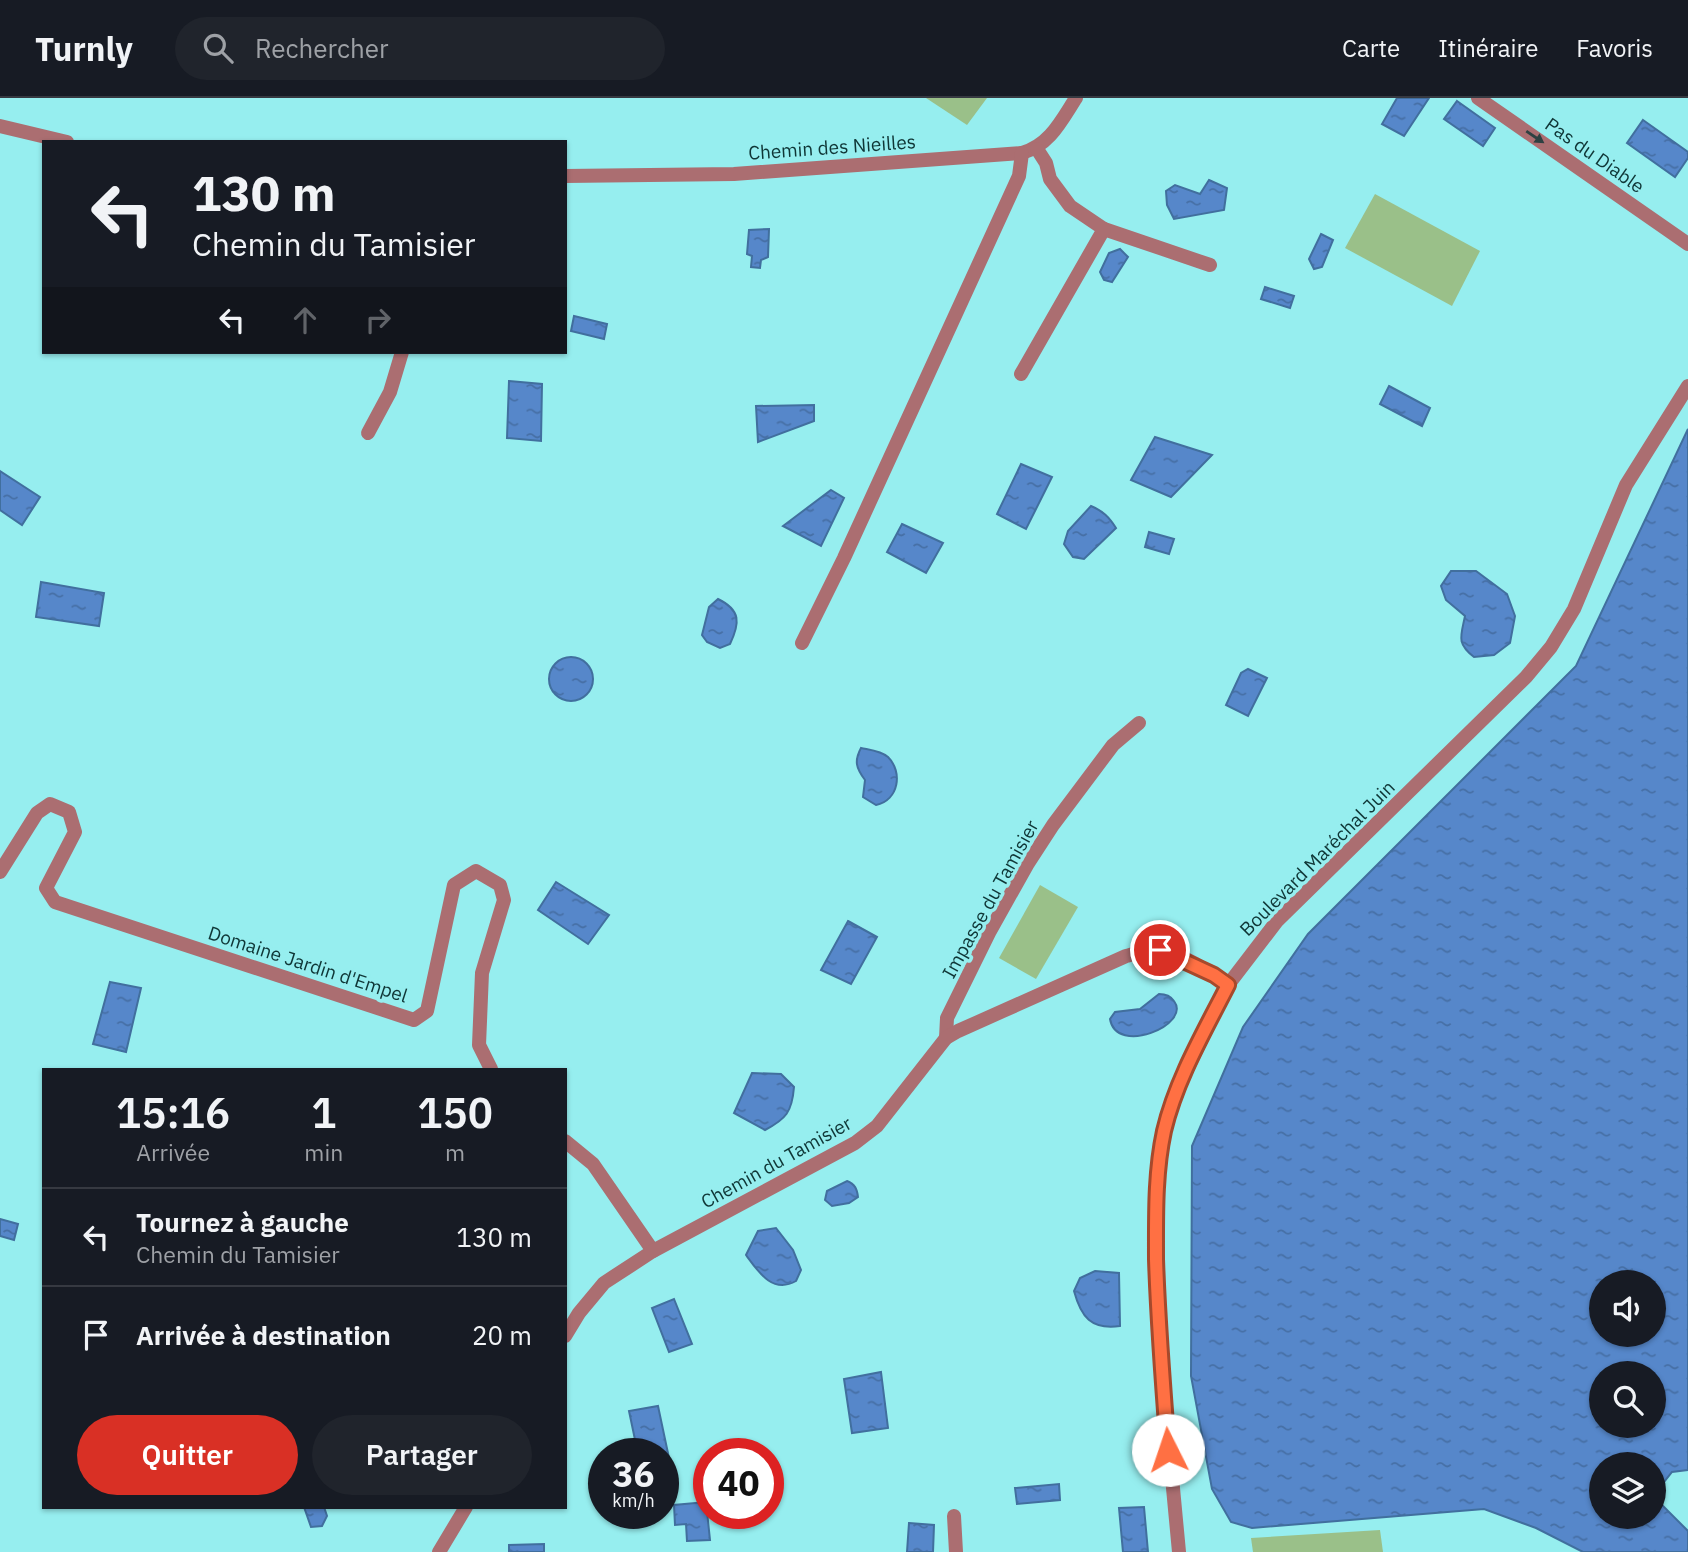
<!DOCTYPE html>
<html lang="fr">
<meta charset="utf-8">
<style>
body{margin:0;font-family:"IBM Plex Sans",sans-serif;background:#20242c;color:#f1f3f6;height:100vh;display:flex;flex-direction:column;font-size:26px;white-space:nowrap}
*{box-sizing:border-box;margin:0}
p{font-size:23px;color:#9ea1a6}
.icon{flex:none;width:38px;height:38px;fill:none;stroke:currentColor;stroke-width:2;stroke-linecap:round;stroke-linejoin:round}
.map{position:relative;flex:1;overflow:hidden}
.side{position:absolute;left:42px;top:970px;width:525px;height:441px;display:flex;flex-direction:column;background:#171b24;border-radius:0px;box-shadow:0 2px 5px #0004}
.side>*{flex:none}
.guide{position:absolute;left:42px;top:42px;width:525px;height:214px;border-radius:0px;box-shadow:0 2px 5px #0004;background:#171b24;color:#f1f3f6;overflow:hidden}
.buttons{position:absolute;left:1589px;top:1172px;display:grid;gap:14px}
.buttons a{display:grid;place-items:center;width:77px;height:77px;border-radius:50%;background:#171b24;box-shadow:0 2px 5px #0004;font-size:35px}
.speed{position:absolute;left:588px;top:1340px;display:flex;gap:14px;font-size:35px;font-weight:700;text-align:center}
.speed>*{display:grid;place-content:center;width:91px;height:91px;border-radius:50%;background:#171b24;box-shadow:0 2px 5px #0004;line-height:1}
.speed small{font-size:18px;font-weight:400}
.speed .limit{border:10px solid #d22;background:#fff;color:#111}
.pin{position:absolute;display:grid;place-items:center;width:60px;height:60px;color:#fff;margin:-30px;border:4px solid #fff;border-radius:50%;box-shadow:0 2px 7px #0007}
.me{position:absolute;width:77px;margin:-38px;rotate:356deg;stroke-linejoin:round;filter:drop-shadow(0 0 5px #0008)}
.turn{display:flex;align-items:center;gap:24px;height:147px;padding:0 35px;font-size:32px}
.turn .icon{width:91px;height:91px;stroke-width:2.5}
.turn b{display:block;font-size:49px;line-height:60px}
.lanes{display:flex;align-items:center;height:66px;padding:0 35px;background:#0003;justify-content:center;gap:35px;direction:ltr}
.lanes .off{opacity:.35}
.eta{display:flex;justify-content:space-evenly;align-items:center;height:119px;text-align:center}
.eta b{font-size:42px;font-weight:600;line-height:49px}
.cta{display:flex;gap:14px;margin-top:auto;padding:14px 35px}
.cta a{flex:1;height:80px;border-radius:42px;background:#d93025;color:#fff;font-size:28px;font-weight:600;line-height:80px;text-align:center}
.cta a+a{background:#20242c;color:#f1f3f6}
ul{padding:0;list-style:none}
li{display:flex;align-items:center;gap:21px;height:98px;padding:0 35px;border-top:2px solid #363941}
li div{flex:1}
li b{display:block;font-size:26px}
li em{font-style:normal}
header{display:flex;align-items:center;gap:42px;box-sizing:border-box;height:98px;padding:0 35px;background:#171b24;border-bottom:2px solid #363941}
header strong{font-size:33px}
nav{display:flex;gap:38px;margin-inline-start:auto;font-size:24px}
.search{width:490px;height:63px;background:#20242c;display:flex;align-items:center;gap:18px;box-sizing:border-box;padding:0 24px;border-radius:38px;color:#9ea1a6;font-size:26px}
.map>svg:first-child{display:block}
</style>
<header>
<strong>Turnly</strong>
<div class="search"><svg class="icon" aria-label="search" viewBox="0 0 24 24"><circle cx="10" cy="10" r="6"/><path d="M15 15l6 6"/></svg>Rechercher</div>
<nav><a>Carte</a><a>Itinéraire</a><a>Favoris</a></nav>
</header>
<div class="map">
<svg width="1688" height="1454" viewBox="0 0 1688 1454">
<defs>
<pattern id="water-ripples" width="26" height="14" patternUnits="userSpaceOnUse" patternTransform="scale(1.75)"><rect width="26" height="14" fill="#5687ca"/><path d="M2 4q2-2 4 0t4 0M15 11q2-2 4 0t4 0" fill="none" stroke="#466fa5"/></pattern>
</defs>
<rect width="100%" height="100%" fill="#96eeef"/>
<g fill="#9ac089">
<polygon points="926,0 987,0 967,27"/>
<polygon points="1375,96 1480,153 1452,208 1345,150"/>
<polygon points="1040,787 1078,809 1036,881 999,860"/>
<polygon points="1380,1432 1383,1454 1253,1454 1251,1440"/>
</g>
<g fill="url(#water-ripples)" stroke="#416f9e" stroke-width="2" fill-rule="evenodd">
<polygon points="1397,0 1429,0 1404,38 1382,26"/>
<polygon points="1457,3 1495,30 1483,48 1444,21"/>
<polygon points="1643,22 1688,54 1688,60 1675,79 1627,45"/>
<polygon points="1209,82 1227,90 1224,112 1174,121 1167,107 1166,93 1175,87 1200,96"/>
<polygon points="769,131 768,159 761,162 760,170 751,169 752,158 747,156 749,132"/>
<polygon points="1321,136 1333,142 1322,169 1314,171 1309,161"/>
<polygon points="1120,151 1128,159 1112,184 1104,182 1100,174 1109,155"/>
<polygon points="1265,189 1294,198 1290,210 1261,201"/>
<polygon points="574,218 607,226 604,241 571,233"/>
<polygon points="509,283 542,286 541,343 507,340"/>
<polygon points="1389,288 1430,310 1422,328 1380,306"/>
<polygon points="814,307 814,323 758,344 756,308"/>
<path d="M 1688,331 L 1688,1372 L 1672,1374 L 1657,1393 L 1656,1401 L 1688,1433 L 1688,1454 L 1583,1454 L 1536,1430 L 1484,1411 L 1252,1430 L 1231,1424 L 1212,1391 L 1191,1278 L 1192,1048 L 1243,929 L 1308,836 L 1576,568 ZM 1601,1185 L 1654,1185 L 1654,1237 L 1601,1237 ZM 1601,1276 L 1654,1276 L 1654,1328 L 1601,1328 ZM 1601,1367 L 1654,1367 L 1654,1419 L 1601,1419 Z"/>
<polygon points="1155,339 1212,357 1171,399 1131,382"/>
<polygon points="1021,366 1052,379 1026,431 997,416"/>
<polygon points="0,373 40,399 22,427 0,412"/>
<polygon points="831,392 844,400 821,448 783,428"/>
<path d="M 1091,408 C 1103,413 1109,419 1116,430 L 1084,461 L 1073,459 L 1064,446 L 1068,433 Z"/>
<polygon points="902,426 943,445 926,475 887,454"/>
<polygon points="1149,434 1174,441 1169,456 1145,449"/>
<path d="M 1451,473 L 1476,473 L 1507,496 L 1515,518 L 1510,545 L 1494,557 L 1474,559 C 1456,545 1461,538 1465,518 L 1446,502 L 1441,488 Z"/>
<polygon points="41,484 104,495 99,528 36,519"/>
<path d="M 718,501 C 741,512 740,525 730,546 L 720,550 L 707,544 L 702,537 L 709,509 Z"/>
<circle cx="571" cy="581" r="22"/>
<polygon points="1248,571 1267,580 1248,618 1226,607 1241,575"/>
<path d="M 861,650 C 870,652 881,653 888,659 C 903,674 899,702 876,707 L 863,699 L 865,682 C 856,670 854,663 861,650 Z"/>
<polygon points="556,784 609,817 588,846 538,812"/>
<polygon points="848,823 877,839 851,886 821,872"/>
<polygon points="110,884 141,890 126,954 93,946"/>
<path d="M 1159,896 C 1165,896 1170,897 1174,903 C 1192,927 1116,958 1110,921 L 1115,914 L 1140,911 Z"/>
<path d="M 752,975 L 781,976 L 794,989 C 792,1014 786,1021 765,1032 L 734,1015 Z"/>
<path d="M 847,1083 C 855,1086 857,1091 858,1099 L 849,1105 L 832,1108 L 825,1102 L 827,1093 Z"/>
<polygon points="0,1121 18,1126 14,1142 0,1138"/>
<path d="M 776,1130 L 793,1152 L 801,1172 L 796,1183 C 773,1196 759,1175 746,1157 L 758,1133 Z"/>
<path d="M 1095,1173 L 1119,1175 L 1120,1228 C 1091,1232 1081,1219 1074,1193 L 1080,1180 Z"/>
<polygon points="674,1201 692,1246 669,1254 652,1210"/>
<polygon points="881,1274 888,1330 852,1335 844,1281"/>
<polygon points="658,1308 669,1360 663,1361 663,1356 638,1356 629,1313"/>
<polygon points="1059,1386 1060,1402 1017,1406 1015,1390"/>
<polygon points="706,1404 710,1442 687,1443 686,1426 675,1427 674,1407"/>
<polygon points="304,1409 324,1409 327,1418 322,1428 311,1429"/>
<polygon points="1144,1409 1148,1454 1123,1454 1119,1410"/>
<polygon points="909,1425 934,1427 933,1454 907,1454"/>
<polygon points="544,1446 544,1454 509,1454 509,1447"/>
</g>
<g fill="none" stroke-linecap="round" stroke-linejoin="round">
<g stroke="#ab6e71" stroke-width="14">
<polyline points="1478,0 1688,146"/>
<polyline points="0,28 67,44"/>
<path d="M 565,78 L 734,76 L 1022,55 C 1050,47 1061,23 1076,0"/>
<polyline points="1104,131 1210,167"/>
<polyline points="1021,276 1104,131 1070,108 1050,81 1046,65 1037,51"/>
<polyline points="368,335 390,294 402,254"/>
<polyline points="802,545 844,460 1019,78 1022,55"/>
<polyline points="0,774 37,715 50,706 69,714 75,734 46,790 55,804 414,922 427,913 454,787 476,773 500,787 504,802 482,875 479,947 491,971"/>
<polyline points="946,940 947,920 990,833 1027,767 1053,727 1113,647 1139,625"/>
<polyline points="565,1043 593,1066 653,1153"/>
<path d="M 565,1238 L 579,1215 L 604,1185 L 653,1153 L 855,1045 L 877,1028 L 946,940 L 958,933 L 1126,858 C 1137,855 1148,851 1159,852 C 1179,854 1212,875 1228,887"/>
<polyline points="954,1418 956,1454"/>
<polyline points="439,1454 466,1409"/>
</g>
<polyline stroke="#ab6e71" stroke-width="14" points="1179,1454 1161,1262 1156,1139 1158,1068 1164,1034 1178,990 1228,887 1277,823 1526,579 1551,549 1574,511 1626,387 1688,288"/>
</g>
<defs><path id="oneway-solid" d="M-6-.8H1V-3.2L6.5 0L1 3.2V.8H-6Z" transform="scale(1.75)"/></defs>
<use fill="#2e4142" href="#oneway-solid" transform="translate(1535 39) rotate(34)"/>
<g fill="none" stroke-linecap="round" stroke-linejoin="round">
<defs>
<path id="route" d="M 1160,852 L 1214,877 L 1228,887 C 1204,934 1176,982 1164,1033 C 1155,1075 1156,1118 1156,1161 C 1158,1225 1163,1288 1168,1352"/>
</defs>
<use href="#route" stroke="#a6492c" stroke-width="18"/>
<use href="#route" stroke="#ff7043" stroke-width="12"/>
</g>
<g text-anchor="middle" stroke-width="7" stroke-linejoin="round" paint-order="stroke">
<g font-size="19" fill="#0f3636" stroke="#96eeef">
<text transform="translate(832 49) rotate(-4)" y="7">Chemin des Nieilles</text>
<text transform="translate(1595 57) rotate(35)" y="7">Pas du Diable</text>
<text transform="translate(1317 760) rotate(-45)" y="7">Boulevard Maréchal Juin</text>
<text transform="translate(990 801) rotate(-61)" y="7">Impasse du Tamisier</text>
<text transform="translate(308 866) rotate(18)" y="7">Domaine Jardin d'Empel</text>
<text transform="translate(776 1064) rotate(-29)" y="7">Chemin du Tamisier</text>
</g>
</g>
</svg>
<div class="buttons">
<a><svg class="icon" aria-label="sound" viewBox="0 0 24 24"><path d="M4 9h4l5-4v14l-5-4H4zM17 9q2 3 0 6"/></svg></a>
<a><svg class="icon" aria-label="search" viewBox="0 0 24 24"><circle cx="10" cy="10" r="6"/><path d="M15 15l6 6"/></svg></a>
<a><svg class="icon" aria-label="layers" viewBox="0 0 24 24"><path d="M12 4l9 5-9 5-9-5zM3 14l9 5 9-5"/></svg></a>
</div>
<div class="speed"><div>36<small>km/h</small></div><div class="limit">40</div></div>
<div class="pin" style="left:1160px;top:852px;background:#d93025"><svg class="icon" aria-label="arrive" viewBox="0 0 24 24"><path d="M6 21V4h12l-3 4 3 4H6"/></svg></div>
<svg class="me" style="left:1168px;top:1352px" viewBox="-20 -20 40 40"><circle r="19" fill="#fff"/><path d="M0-13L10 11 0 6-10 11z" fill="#ff7043"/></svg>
<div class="guide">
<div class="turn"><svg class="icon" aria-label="left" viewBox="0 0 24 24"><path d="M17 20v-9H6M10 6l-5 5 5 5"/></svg><div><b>130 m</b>Chemin du Tamisier</div></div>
<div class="lanes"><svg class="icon" aria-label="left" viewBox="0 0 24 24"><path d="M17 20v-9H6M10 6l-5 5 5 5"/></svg><svg class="icon off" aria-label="ahead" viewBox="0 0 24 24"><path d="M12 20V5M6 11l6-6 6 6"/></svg><svg class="icon off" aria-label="right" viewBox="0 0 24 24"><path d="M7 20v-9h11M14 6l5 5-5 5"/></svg></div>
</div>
<section class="side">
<div class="eta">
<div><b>15:16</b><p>Arrivée</p></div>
<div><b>1</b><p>min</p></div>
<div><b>150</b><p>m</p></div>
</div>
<ul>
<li><svg class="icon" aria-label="left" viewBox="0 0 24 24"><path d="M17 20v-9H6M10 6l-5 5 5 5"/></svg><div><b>Tournez à gauche</b><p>Chemin du Tamisier</p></div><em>130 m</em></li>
<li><svg class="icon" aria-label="arrive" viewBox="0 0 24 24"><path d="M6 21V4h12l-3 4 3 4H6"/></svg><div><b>Arrivée à destination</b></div><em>20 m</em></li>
</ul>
<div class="cta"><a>Quitter</a><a>Partager</a></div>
</section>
</div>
